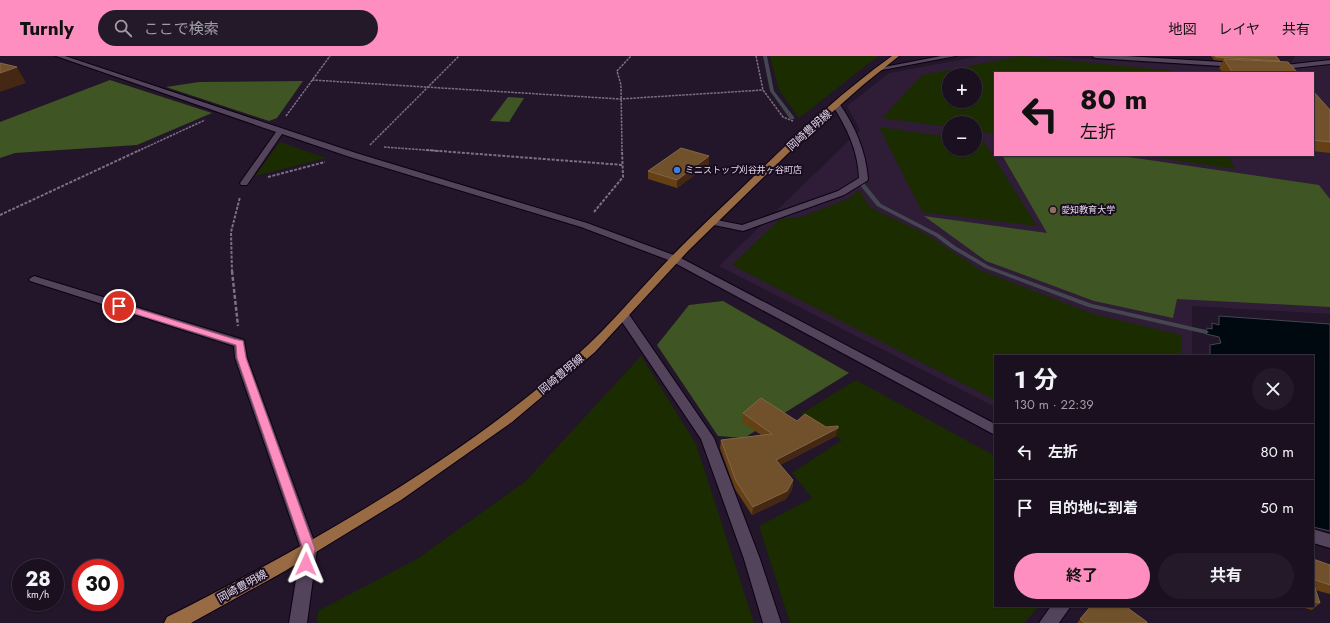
<!DOCTYPE html>
<html lang="ja">
<meta charset="utf-8">
<style>
body{margin:0;font-family:Jost,"Noto Sans JP",sans-serif;background:#231929;color:#f1f3f6;height:100vh;display:flex;flex-direction:column;font-size:15px;white-space:nowrap}
*{box-sizing:border-box;margin:0}
p{font-size:13px;color:#9f9da5}
.icon{flex:none;width:22px;height:22px;fill:none;stroke:currentColor;stroke-width:2;stroke-linecap:round;stroke-linejoin:round}
.map{position:relative;flex:1;overflow:hidden}
.details{position:absolute;left:994px;top:299px;width:320px;height:252px;display:flex;flex-direction:column;background:#1a1020;border-radius:0px;box-shadow:0 1px 3px #0004,0 0 0 1px #38303e}
.details>*{flex:none}
.guide{position:absolute;left:994px;top:16px;width:320px;height:84px;border-radius:0px;box-shadow:0 1px 3px #0004,0 0 0 1px #38303e;background:#fd8ebf;color:#111;overflow:hidden}
.buttons{position:absolute;left:942px;top:12px;display:grid;gap:8px}
.buttons a{display:grid;place-items:center;width:40px;height:40px;border-radius:50%;background:#1a1020;box-shadow:0 1px 3px #0004,0 0 0 1px #38303e;font-size:20px}
.speed{position:absolute;left:12px;top:503px;display:flex;gap:8px;font-size:20px;font-weight:700;text-align:center}
.speed>*{display:grid;place-content:center;width:52px;height:52px;border-radius:50%;background:#1a1020;box-shadow:0 1px 3px #0004,0 0 0 1px #38303e;line-height:1}
.speed small{font-size:10px;font-weight:400}
.speed .limit{border:6px solid #d22;background:#fff;color:#111}
.pin{position:absolute;display:grid;place-items:center;width:34px;height:34px;color:#fff;margin:-17px;border:2px solid #fff;border-radius:50%;box-shadow:0 1px 4px #0007}
.me{position:absolute;width:44px;margin:-22px;rotate:1deg;stroke-linejoin:round;filter:drop-shadow(0 0 3px #0008)}
.turn{display:flex;align-items:center;gap:14px;height:84px;padding:0 20px;font-size:18px}
.turn .icon{width:52px;height:52px;stroke-width:2.5}
.turn b{display:block;font-size:28px;line-height:34px}
.round{display:grid;place-items:center;flex:none;width:42px;height:42px;border-radius:21px;background:#231929}
.summary{display:flex;align-items:center;justify-content:space-between;height:68px;padding:0 20px}
h1{font-size:24px;font-weight:700;line-height:30px}
.button{display:flex;gap:8px;margin-top:auto;padding:8px 20px}
.button a{flex:1;height:46px;border-radius:24px;background:#fd8ebf;color:#111;font-size:16px;font-weight:700;line-height:46px;text-align:center}
.button a+a{background:#231929;color:#f1f3f6}
ul{padding:0;list-style:none}
li{display:flex;align-items:center;gap:12px;height:56px;padding:0 20px;border-top:1px solid #38303e}
li div{flex:1}
li b{display:block;font-size:15px}
li em{font-style:normal}
header{display:flex;align-items:center;gap:24px;box-sizing:border-box;height:56px;padding:0 20px;background:#fd8ebf;color:#111}
header strong{font-size:19px}
nav{display:flex;gap:22px;margin-inline-start:auto;font-size:14px}
.search{width:280px;height:36px;background:#231929;display:flex;align-items:center;gap:10px;box-sizing:border-box;padding:0 14px;border-radius:22px;color:#9f9da5;font-size:15px}
.map>svg:first-child{display:block}
</style>
<header>
<strong>Turnly</strong>
<div class="search"><svg class="icon" aria-label="search" viewBox="0 0 24 24"><circle cx="10" cy="10" r="6"/><path d="M15 15l6 6"/></svg>ここで検索</div>
<nav><a>地図</a><a>レイヤ</a><a>共有</a></nav>
</header>
<div class="map">
<svg width="1330" height="567" viewBox="0 0 1330 567">
<rect width="100%" height="100%" fill="#23152a"/>
<path fill="#2f1c37" fill-rule="evenodd" d="M 980,0 L 1048,0 L 1286,16 L 1295,0 L 1330,0 L 1330,258 L 1192,250 L 1192,300 L 995,300 L 995,351 L 719,210 L 860,74 L 847,50 L 889,17 ZM 995,17 L 1313,17 L 1313,99 L 995,99 ZM 949,19 L 975,19 L 975,45 L 949,45 ZM 949,67 L 975,67 L 975,93 L 949,93 Z"/>
<g fill="#1b2d00" fill-rule="evenodd">
<polygon points="770,0 878,0 799,62 779,34"/>
<path d="M 1022,0 L 1185,16 L 1186,17 L 995,17 L 995,78 L 975,75 L 975,67 L 949,67 L 949,71 L 882,62 L 922,19 ZM 949,19 L 975,19 L 975,45 L 949,45 Z"/>
<polygon points="879,71 949,81 949,93 975,93 975,84 984,86 1037,170 922,156"/>
<polygon points="280,86 326,102 255,120"/>
<polygon points="1139,99 1228,99 1235,113"/>
<polygon points="859,134 871,152 926,178 980,214 1093,258 1182,279 1182,300 995,300 995,344 732,209 780,163 801,161 850,142"/>
<polygon points="641,300 696,388 754,567 317,567 318,555 417,503 526,425"/>
<polygon points="856,324 995,400 995,550 1039,550 1024,567 790,567 759,470 812,442 792,417 842,384 801,358"/>
</g>
<g fill="#3f5523">
<polygon points="110,24 212,57 137,89 15,97 0,102 0,66"/>
<polygon points="303,25 277,62 269,65 166,31 199,26"/>
<polygon points="508,41 524,42 509,66 490,65"/>
<polygon points="1002,99 1115,99 1319,129 1330,143 1330,251 1177,243 1173,262 1094,245 986,205 924,160 1047,177"/>
<polygon points="723,245 849,317 744,382 718,380 657,289 689,249"/>
</g>
<polygon fill="#000810" stroke="#444650" points="1219,260 1330,268 1330,475 1313,471 1313,300 1210,300 1210,289 1221,287 1219,281 1206,278 1207,272 1212,273 1212,267 1219,269"/>
<g fill="none" stroke-linecap="round" stroke-linejoin="round">
<g fill="#444650" fill-rule="evenodd">
<polygon points="763,0 767,0 774,35 794,61 794,63 790,63 770,35"/>
<polygon points="862,126 864,127 881,148 939,178 955,190 989,210 1092,248 1206,274 1209,276 1206,278 1088,251 985,212 951,192 935,180 877,150 859,128"/>
</g>
<defs>
<g id="minor">
<polygon points="56,0 65,0 356,97 587,167 679,201 995,368 995,379 671,205 581,171 350,101 282,78 247,129 241,129 240,127 276,76"/>
<polygon points="941,0 956,0 877,15 874,13"/>
<polygon points="1092,0 1126,0 1237,7 1240,9 1237,11 1095,2"/>
<polygon points="1330,4 1330,8 1276,14 1273,12 1276,10"/>
<path d="M 833,47 L 839,47 C 855,70 866,95 868,123 L 867,125 L 844,139 L 746,174 L 743,175 L 709,168 L 707,166 L 712,163 L 742,169 L 838,135 L 859,122 C 858,95 847,71 832,49 Z"/>
<polygon points="34,220 244,284 247,302 317,493 307,567 289,567 301,493 235,302 234,290 30,225 29,223"/>
<polygon points="624,256 628,257 714,382 760,503 781,567 763,567 744,503 701,383 618,260"/>
<polygon points="1313,473 1330,478 1330,492 1313,487"/>
<polygon points="1051,550 1071,550 1059,567 1039,567"/>
</g>
<path id="major" d="M 892,0 L 899,0 L 863,29 L 812,74 L 688,195 L 595,296 L 512,366 L 401,444 L 285,515 L 191,567 L 164,567 L 167,561 C 306,491 460,404 576,300 C 610,270 638,235 669,203 C 694,177 720,153 746,128 C 792,83 839,38 892,0 Z"/>
</defs>
<use href="#minor" stroke="#0c0212" stroke-width="2"/>
<use href="#major" stroke="#0c0212" stroke-width="2"/>
<g stroke="#7c7082" stroke-width="1.5" stroke-dasharray="2.5 1" stroke-linecap="butt">
<polyline points="756,0 763,34 783,61 793,65"/>
<polyline points="312,24 620,43 763,34"/>
<polyline points="286,60 330,0"/>
<polyline points="370,89 459,0"/>
<polyline points="384,91 439,95"/>
<polyline points="138,95 205,64"/>
<polyline points="622,95 621,29 617,15 631,0"/>
</g>
<g stroke="#7c7082" stroke-width="2" stroke-dasharray="3 1.5" stroke-linecap="butt">
<polyline points="426,94 623,109"/>
<polyline points="268,121 325,106"/>
<polyline points="594,156 623,121 622,94"/>
<polyline points="0,159 140,94"/>
<polyline points="232,216 231,176 240,141"/>
</g>
<polyline stroke="#7c7082" stroke-width="2.5" stroke-dasharray="4 2" stroke-linecap="butt" points="232,215 238,270"/>
<use href="#minor" fill="#53435b" fill-rule="evenodd"/>
<use href="#major" fill="#996b44" fill-rule="evenodd"/>
</g>
<g fill="#644014">
<polygon points="1211,0 1276,0 1280,5 1280,6 1298,17 1223,17 1219,12 1223,5 1214,4"/>
<polygon points="1313,35 1330,54 1330,97 1313,95"/>
<polygon points="709,108 677,132 648,123 648,115"/>
<polygon points="743,357 797,365 836,380 780,409 793,424 792,433 786,443 752,459 735,433 720,392 721,384 761,379 742,366"/>
<polygon points="1313,503 1330,509 1330,538 1315,534 1320,547 1312,554 1297,550 1313,550"/>
<polygon points="1091,550 1147,567 1077,567"/>
</g>
<g fill="#442813">
<polygon points="17,11 26,27 0,36 0,17"/>
<polygon points="709,100 709,108 677,132 677,124"/>
<polygon points="838,372 836,380 774,412 776,404"/>
<polygon points="793,424 792,433 786,443 752,459 753,451"/>
</g>
<g fill="#71512b" stroke="#836648">
<polygon points="1215,0 1276,0 1280,5 1216,1"/>
<polygon points="1224,3 1288,6 1298,17 1233,17"/>
<polygon points="0,7 17,11 0,17"/>
<polygon points="1313,35 1330,54 1330,86 1313,84"/>
<polygon points="681,92 709,100 677,124 648,115"/>
<polygon points="761,342 797,365 805,358 826,371 838,370 838,372 776,404 793,424 787,435 753,451 736,425 721,384 772,378 743,357"/>
<polygon points="1313,503 1330,509 1330,529 1313,523"/>
<polygon points="1313,526 1320,547 1313,545"/>
<polygon points="1091,550 1125,550 1147,566 1147,567 1085,567 1080,563"/>
</g>
<polygon fill="#fd8ebf" stroke="#a45c7c" points="119,247 234,283 243,285 246,302 315,493 311,512 306,514 302,512 300,508 303,493 237,302 236,289 116,252 116,248"/>
<circle fill="#3f7fe0" stroke="#1a0c20" stroke-width="1.5" cx="677" cy="114" r="4"/>
<circle fill="#8d6e63" stroke="#1a0c20" stroke-width="1.5" cx="1053" cy="154" r="4"/>
<g text-anchor="middle" stroke-width="4" stroke-linejoin="round" paint-order="stroke">
<g font-size="9" fill="#e2d8e7" stroke="#1a0c20" text-anchor="start">
<text x="685" y="117">ミニストップ刈谷井ヶ谷町店</text>
<text x="1061" y="157">愛知教育大学</text>
</g>
<g font-size="11" fill="#e2d8e7" stroke="#1a0c20">
<text transform="translate(809 74) rotate(-42)" y="4">岡崎豊明線</text>
<text transform="translate(561 318) rotate(-40)" y="4">岡崎豊明線</text>
<text transform="translate(242 530) rotate(-29)" y="4">岡崎豊明線</text>
</g>
</g>
</svg>
<div class="buttons">
<a>+</a>
<a>−</a>
</div>
<div class="speed"><div>28<small>km/h</small></div><div class="limit">30</div></div>
<div class="pin" style="left:119px;top:250px;background:#d93025"><svg class="icon" aria-label="arrive" viewBox="0 0 24 24"><path d="M6 21V4h12l-3 4 3 4H6"/></svg></div>
<svg class="me" style="left:306px;top:508px" viewBox="-20 -20 40 40"><path d="M0-17L14 15 0 8-14 15z" fill="#fd8ebf" stroke="#fff" stroke-width="4"/></svg>
<div class="guide">
<div class="turn"><svg class="icon" aria-label="left" viewBox="0 0 24 24"><path d="M17 20v-9H6M10 6l-5 5 5 5"/></svg><div><b>80 m</b>左折</div></div>
</div>
<section class="details">
<div class="summary"><div><h1>1 分</h1><p>130 m · 22:39</p></div><a class="round"><svg class="icon" aria-label="close" viewBox="0 0 24 24"><path d="M6 6l12 12M18 6L6 18"/></svg></a></div>
<ul>
<li><svg class="icon" aria-label="left" viewBox="0 0 24 24"><path d="M17 20v-9H6M10 6l-5 5 5 5"/></svg><div><b>左折</b></div><em>80 m</em></li>
<li><svg class="icon" aria-label="arrive" viewBox="0 0 24 24"><path d="M6 21V4h12l-3 4 3 4H6"/></svg><div><b>目的地に到着</b></div><em>50 m</em></li>
</ul>
<div class="button"><a>終了</a><a>共有</a></div>
</section>
</div>
